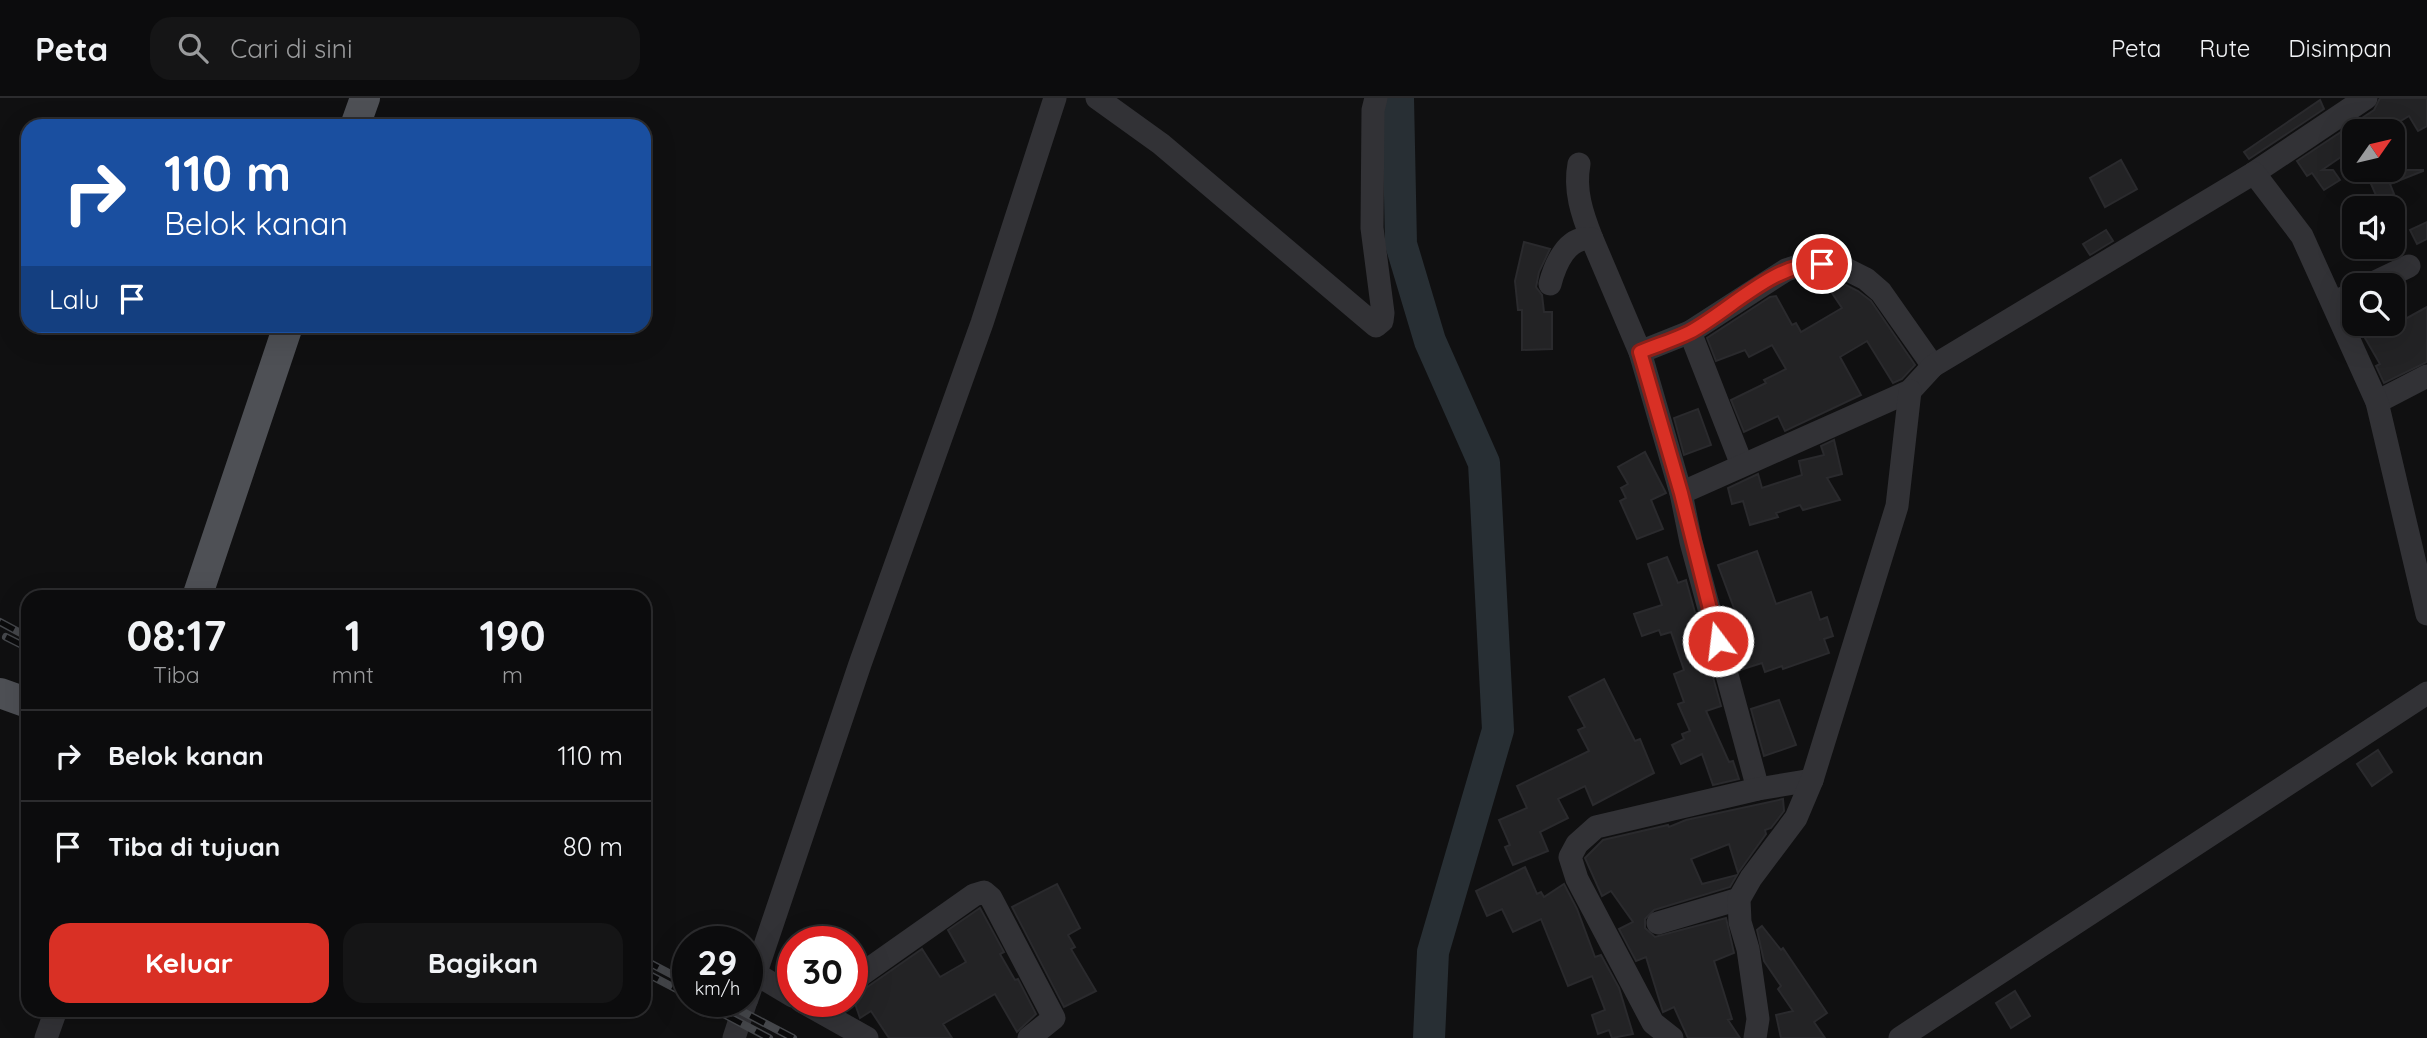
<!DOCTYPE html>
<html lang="id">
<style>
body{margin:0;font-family:Quicksand,sans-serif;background:#151516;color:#f1f3f6;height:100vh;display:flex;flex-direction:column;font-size:26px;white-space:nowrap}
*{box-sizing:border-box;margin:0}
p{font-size:23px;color:#9a9b9d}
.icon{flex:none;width:38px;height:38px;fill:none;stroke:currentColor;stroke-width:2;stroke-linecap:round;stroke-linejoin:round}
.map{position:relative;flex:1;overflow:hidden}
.sheet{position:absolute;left:21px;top:492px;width:630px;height:427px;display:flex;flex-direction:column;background:#0c0c0d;border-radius:21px;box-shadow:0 7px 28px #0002,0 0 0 2px #2c2c2e}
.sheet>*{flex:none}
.guide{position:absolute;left:21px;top:21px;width:630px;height:214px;border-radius:21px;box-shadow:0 7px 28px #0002,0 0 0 2px #2c2c2e;background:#1a4fa0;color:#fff;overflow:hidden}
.needle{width:46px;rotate:56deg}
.tools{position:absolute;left:2342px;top:21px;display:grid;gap:14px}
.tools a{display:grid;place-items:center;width:63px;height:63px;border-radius:14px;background:#0c0c0d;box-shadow:0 7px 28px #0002,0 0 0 2px #2c2c2e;font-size:35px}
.speed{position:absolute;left:672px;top:828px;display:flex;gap:14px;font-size:35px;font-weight:700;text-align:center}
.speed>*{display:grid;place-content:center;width:91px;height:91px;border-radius:50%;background:#0c0c0d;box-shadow:0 7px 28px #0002,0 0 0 2px #2c2c2e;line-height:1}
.speed small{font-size:18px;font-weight:400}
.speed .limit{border:10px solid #d22;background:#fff;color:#111}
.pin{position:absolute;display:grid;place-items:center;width:60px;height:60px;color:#fff;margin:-30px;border:4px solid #fff;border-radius:50%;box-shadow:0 2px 7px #0007}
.me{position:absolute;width:77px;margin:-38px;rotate:345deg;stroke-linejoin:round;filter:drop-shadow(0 0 5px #0008)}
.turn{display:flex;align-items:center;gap:24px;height:147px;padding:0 28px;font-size:32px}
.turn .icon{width:91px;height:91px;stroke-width:2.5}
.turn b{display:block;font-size:49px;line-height:60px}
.then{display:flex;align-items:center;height:66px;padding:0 28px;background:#0003;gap:14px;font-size:26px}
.eta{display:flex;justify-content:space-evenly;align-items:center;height:119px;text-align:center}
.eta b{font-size:42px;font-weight:800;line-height:49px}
.cta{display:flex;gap:14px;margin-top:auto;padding:14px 28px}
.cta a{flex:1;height:80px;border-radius:21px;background:#d93025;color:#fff;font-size:28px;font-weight:800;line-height:80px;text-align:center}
.cta a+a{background:#151516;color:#f1f3f6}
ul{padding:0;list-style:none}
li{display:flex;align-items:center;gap:21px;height:91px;padding:0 28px;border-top:2px solid #2c2c2e}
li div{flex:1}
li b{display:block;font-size:26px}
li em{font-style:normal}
header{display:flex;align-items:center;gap:42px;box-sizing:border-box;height:98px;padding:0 35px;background:#0c0c0d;border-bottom:2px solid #2c2c2e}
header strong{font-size:33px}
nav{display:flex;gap:38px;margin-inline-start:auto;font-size:24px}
.search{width:490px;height:63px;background:#151516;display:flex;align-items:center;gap:18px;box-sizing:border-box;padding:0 24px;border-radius:21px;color:#9a9b9d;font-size:26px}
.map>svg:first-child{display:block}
</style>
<header>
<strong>Peta</strong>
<div class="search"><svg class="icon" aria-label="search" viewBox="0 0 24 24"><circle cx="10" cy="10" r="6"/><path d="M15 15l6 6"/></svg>Cari di sini</div>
<nav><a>Peta</a><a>Rute</a><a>Disimpan</a></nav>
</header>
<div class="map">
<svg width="2427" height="940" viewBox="0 0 2427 940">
<rect width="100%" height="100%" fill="#101011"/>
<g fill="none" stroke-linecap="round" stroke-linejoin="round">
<polyline stroke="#282f34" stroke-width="32" points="1398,0 1401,146 1430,243 1484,365 1498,632 1433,854 1429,940"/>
</g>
<g fill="#232325" stroke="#2a2a2d" stroke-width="2">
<polygon points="2380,0 2427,0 2427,28 2418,33 2409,18 2384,33 2354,33 2354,50 2322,72 2333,72 2340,82 2324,92 2312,75 2307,78 2297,63 2374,12"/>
<polygon points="2320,2 2324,11 2249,61 2244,54"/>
<polygon points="2121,62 2137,91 2105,109 2090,80"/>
<polygon points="2365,72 2423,72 2423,73 2390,86 2394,96 2378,102"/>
<polygon points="2427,124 2427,141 2417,146 2410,132"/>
<polygon points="2106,132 2113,143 2090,157 2083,146"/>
<polygon points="1524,144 1550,151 1539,174 1536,189 1542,197 1544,214 1552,214 1552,251 1522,252 1522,212 1518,212 1515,183"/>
<polygon points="1838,183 1858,193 1871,203 1915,267 1902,281 1893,285 1867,243 1840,259 1861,297 1785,333 1778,318 1744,334 1731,302 1766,285 1764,282 1786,271 1772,247 1749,259 1745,252 1716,263 1707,240 1770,199 1776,198 1792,227 1796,225 1801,234 1842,210 1828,189"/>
<polygon points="2427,209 2427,264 2384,285 2376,268 2380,266 2357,226 2392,226 2396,221 2398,225"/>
<polygon points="1698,311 1711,347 1684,357 1674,320"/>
<polygon points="1834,342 1842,376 1827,380 1840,402 1803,412 1800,407 1776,415 1778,419 1750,427 1743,403 1732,406 1728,390 1758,376 1762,390 1802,377 1799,363 1824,357 1821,348"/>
<polygon points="1645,354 1666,395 1651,402 1663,431 1637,441 1620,403 1626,400 1621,390 1628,386 1618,369"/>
<polygon points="1757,453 1776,506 1811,494 1820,522 1827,519 1833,538 1824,541 1829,555 1783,571 1782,568 1765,574 1762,565 1740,572 1725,516 1735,513 1718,467"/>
<polygon points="1667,459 1678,485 1686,482 1721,608 1706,613 1729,664 1733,663 1739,681 1713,687 1702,656 1681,666 1672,647 1684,641 1682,636 1690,633 1678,606 1684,604 1674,576 1684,572 1671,534 1661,537 1659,532 1642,538 1634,516 1662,507 1648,466"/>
<polygon points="1604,581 1635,643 1640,641 1654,675 1593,707 1585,688 1558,701 1568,720 1540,734 1548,753 1513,767 1505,749 1510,747 1499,722 1527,710 1517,688 1589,653 1578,632 1585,629 1569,599"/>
<polygon points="1779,602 1796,647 1764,658 1751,611"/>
<polygon points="2378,652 2392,674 2372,688 2357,666"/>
<polygon points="1783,701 1784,713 1771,730 1765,732 1766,736 1738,775 1729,746 1691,761 1702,786 1737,777 1730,789 1654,812 1645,821 1645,830 1655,839 1726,820 1734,855 1714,863 1732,921 1728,922 1740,940 1688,940 1674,909 1663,914 1646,859 1636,863 1619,831 1633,824 1611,793 1602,798 1585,760 1603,742 1668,727 1669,729 1686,722"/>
<polygon points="1525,769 1537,796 1541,794 1544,799 1564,786 1577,811 1595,859 1601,857 1619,890 1633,936 1612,940 1609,932 1598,936 1592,917 1605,912 1592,878 1568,888 1541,821 1513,834 1502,811 1487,818 1476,793"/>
<polygon points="1057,786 1080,830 1068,837 1075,849 1071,851 1096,893 1064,909 1012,809"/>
<polygon points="980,810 1004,854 1000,856 1015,882 1018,881 1036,916 1017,934 995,896 943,926 952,940 889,940 871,913 860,920 852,897 860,894 922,851 940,879 966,864 948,832"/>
<polygon points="1762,828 1781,852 1783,850 1827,915 1814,924 1825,940 1781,940 1776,917 1793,913 1778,891 1781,888 1764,863 1757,832"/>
<polygon points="2015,893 2030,918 2011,930 1996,905"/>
</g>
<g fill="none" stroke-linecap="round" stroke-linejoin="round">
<g stroke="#323236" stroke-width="23">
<polyline points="1097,0 1161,46 1376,228 1382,223 1383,215 1372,130 1373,12 1376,0"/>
<path d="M 1579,66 C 1574,92 1582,116 1592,141"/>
<polyline points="2254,75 2366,0"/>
<path d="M 1550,186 C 1555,167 1567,137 1592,141 L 1640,254 L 1690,234 L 1786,172 L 1807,165 L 1836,166 L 1866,181 L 1881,194 L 1933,268"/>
<polyline points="2369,187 2409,168"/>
<polyline points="2333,205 2354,195"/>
<polyline points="1690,234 1742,367"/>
<polyline points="1640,254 1681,395"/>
<polyline points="2377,304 2427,278"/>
<polyline points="1758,691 1691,444 1681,395 1910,293 1933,268 2254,75 2302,138 2377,304 2427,516"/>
<polyline points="1658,825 1739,801"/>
<polyline points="756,876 793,898"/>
<polyline points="852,883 974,797 984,794 991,800 1054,920 1029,940"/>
<polyline points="747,901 860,566 982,225 1055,0"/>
<polyline points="801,903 867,940"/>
<polyline points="46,940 56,912"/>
<polyline points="734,940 746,903"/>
<polyline points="1672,940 1653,925 1577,781 1570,759 1577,746 1596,729 1758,691 1812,682"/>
<polyline points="1755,940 1758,921 1748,851 1740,824 1739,801 1751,780 1796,720 1812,682 1897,408 1910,293"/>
<polyline points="1900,940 2427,595"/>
</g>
<g stroke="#4e5055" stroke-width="30">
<polyline points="355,28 365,0"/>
<polyline points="197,499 288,228"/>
<polyline points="0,595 28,605"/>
</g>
<defs>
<g id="rail">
<polyline points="0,524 28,539"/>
<polyline points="6,539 28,550"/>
<polyline points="644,862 688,885"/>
<polyline points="644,874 688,897"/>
<polyline points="699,903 769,940"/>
<polyline points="722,903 793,940"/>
</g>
</defs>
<use href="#rail" stroke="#45474b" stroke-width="8"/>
<use href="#rail" stroke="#0b0b0c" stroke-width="5" stroke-dasharray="16" stroke-linecap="butt"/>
</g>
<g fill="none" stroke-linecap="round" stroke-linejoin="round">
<defs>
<path id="route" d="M 1718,543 L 1681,395 L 1640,254 C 1657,247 1674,242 1690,234 C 1729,213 1776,163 1822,166"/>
</defs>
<use href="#route" stroke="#8d1f18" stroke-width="18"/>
<use href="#route" stroke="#d93025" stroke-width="12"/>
</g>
</svg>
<div class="tools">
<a><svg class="needle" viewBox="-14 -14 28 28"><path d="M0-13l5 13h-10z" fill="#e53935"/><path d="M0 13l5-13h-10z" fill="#9a9b9d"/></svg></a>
<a><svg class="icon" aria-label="sound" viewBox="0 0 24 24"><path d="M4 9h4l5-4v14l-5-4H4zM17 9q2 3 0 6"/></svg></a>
<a><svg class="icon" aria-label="search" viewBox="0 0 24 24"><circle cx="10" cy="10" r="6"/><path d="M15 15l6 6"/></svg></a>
</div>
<div class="speed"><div>29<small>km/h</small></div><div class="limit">30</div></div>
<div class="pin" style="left:1822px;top:166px;background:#d93025"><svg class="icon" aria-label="arrive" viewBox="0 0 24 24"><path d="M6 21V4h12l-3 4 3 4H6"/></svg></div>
<svg class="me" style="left:1718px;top:543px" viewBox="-20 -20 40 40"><circle r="17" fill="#d93025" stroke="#fff" stroke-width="3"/><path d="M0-11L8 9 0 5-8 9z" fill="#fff"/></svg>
<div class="guide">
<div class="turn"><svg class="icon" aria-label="right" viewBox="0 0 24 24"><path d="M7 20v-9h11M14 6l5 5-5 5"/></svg><div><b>110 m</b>Belok kanan</div></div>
<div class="then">Lalu<svg class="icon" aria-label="arrive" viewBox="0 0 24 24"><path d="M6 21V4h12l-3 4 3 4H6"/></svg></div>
</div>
<section class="sheet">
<div class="eta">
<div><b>08:17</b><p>Tiba</p></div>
<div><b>1</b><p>mnt</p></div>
<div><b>190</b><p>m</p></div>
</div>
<ul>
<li><svg class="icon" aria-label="right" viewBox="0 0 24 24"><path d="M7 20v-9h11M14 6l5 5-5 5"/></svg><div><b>Belok kanan</b></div><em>110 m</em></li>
<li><svg class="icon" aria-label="arrive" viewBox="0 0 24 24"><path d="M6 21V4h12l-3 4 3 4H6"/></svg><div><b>Tiba di tujuan</b></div><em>80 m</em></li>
</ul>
<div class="cta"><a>Keluar</a><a>Bagikan</a></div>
</section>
</div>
